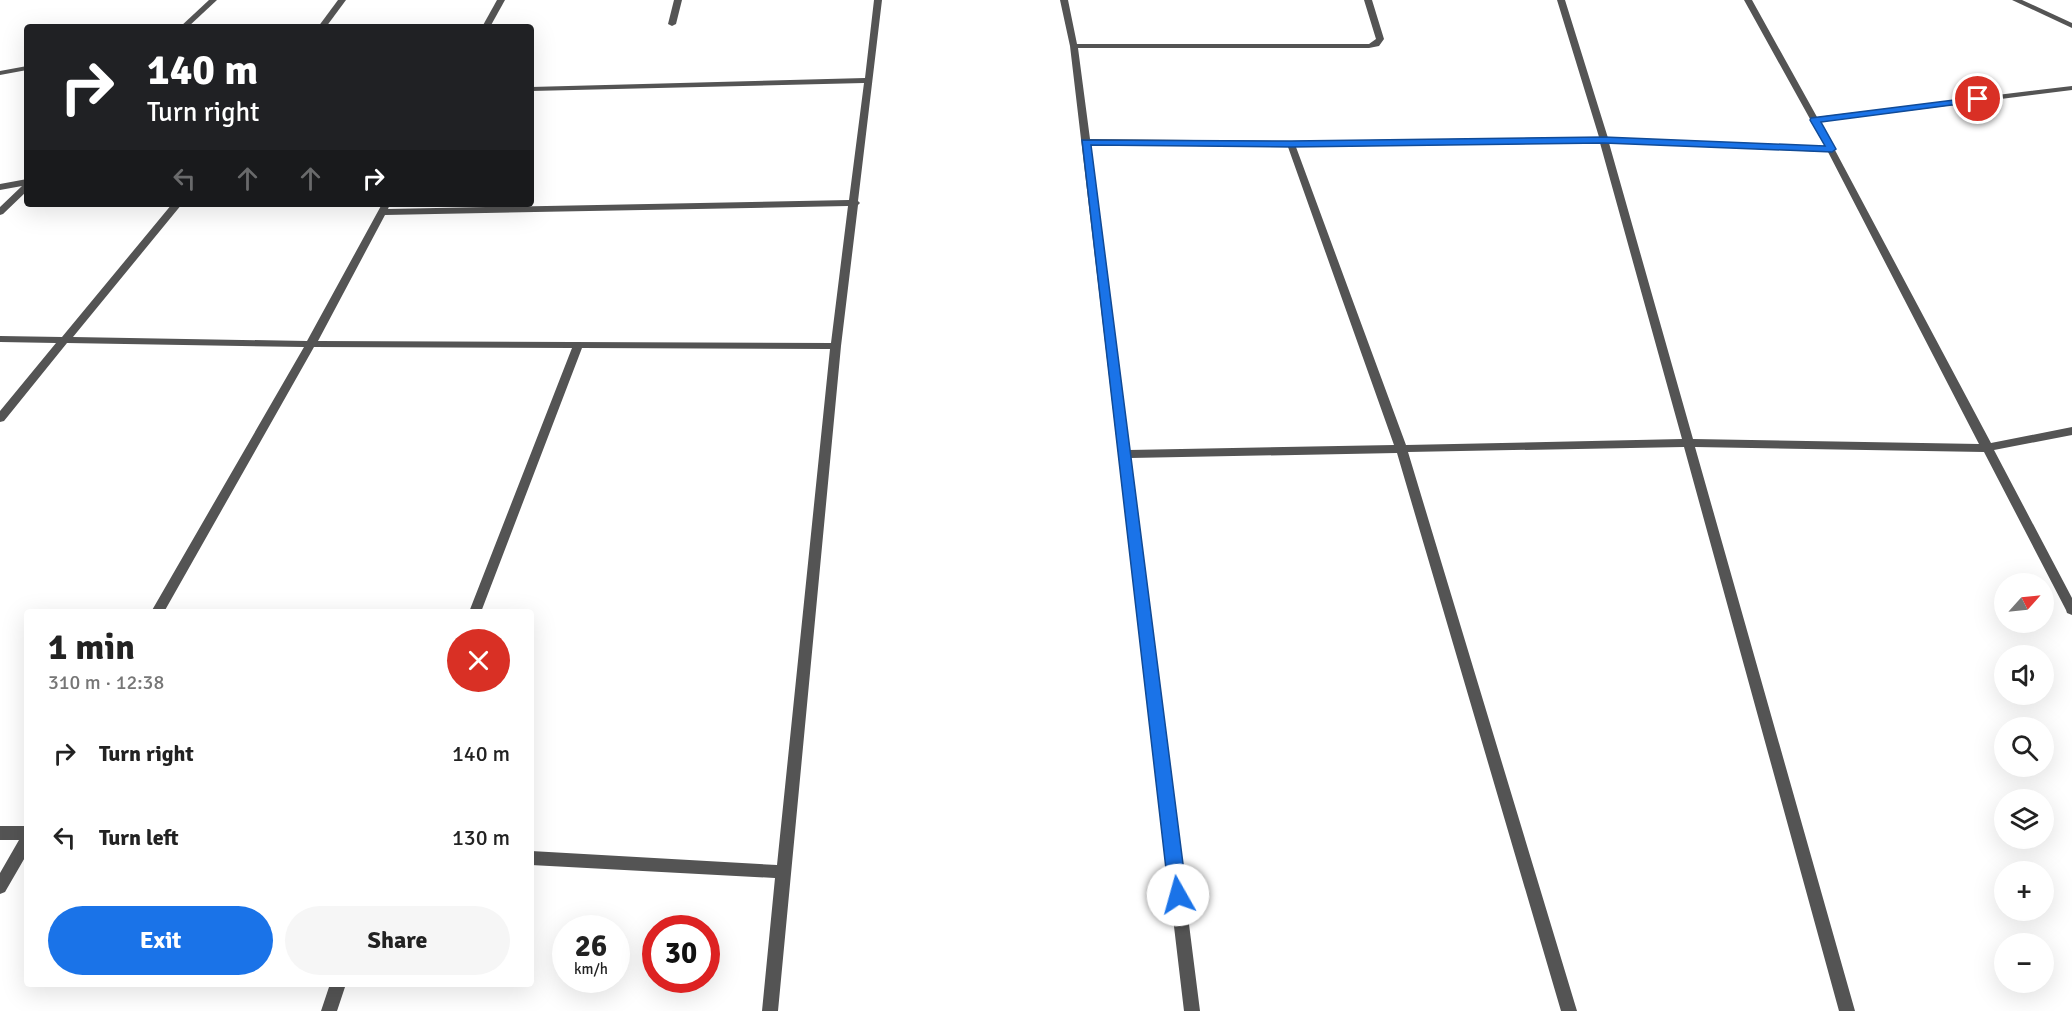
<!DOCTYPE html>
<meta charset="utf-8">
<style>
body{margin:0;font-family:Signika,sans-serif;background:#f6f6f6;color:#222;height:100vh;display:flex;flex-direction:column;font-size:22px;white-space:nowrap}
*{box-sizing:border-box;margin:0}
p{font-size:20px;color:#767676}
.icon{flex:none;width:33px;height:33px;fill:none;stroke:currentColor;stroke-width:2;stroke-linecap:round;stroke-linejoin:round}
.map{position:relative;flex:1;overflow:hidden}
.side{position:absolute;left:24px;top:609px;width:510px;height:378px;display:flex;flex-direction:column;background:#fff;border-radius:6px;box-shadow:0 6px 24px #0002}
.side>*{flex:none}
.top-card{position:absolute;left:24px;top:24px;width:510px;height:183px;border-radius:6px;box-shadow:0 6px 24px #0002;background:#202124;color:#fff;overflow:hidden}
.needle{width:39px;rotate:63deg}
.buttons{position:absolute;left:1994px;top:573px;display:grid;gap:12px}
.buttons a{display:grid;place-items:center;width:60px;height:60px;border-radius:50%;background:#fff;box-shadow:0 6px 24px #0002;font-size:30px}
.speed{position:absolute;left:552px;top:915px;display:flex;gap:12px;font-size:30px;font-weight:700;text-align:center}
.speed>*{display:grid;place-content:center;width:78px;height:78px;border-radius:50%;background:#fff;box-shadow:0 6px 24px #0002;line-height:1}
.speed small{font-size:15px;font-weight:400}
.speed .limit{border:9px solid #d22;background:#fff;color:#111}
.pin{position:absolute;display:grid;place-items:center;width:51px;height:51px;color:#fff;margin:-26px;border:3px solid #fff;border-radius:50%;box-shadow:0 2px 6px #0007}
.me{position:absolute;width:66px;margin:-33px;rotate:353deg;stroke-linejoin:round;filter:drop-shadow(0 0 4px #0008)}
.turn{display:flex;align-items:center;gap:21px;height:126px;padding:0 24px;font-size:27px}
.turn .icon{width:78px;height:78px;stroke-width:2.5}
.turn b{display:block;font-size:42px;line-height:51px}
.lanes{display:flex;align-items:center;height:57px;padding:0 24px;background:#0003;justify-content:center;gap:30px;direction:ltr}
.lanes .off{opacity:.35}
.round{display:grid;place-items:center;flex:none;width:63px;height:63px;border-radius:32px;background:#f6f6f6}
.headline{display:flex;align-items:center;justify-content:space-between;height:102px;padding:0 24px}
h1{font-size:36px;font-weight:800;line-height:45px}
.button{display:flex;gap:12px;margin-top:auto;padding:12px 24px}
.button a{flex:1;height:69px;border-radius:36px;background:#1a73e8;color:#fff;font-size:24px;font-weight:800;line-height:69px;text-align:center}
.button a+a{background:#f6f6f6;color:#222}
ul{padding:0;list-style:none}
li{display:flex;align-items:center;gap:18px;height:84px;padding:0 24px}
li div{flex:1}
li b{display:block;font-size:22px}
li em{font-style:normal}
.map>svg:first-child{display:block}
</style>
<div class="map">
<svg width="2072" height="1011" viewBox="0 0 2072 1011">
<rect width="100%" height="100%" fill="#fff"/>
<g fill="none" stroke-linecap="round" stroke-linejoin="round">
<g fill="#545454" fill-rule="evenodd">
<polygon points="209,0 217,0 188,27 180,27"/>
<polygon points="338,0 346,0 326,27 318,27"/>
<polygon points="497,0 505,0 490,27 482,27"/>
<polygon points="674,0 682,0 676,24 672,26 668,24"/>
<path d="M 874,0 L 882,0 L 858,201 L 860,203 L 858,205 L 841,346 L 778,1011 L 762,1011 L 775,878 L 531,865 L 531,851 L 777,865 L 830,349 L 582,348 L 481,612 L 469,612 L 572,348 L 314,347 L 164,612 L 151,612 L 304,347 L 67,343 L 4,421 L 0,422 L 0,411 L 56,343 L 0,342 L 0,336 L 62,337 L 172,204 L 182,204 L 73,337 L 307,341 L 382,204 L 390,204 L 388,209 L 849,200 L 864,83 L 531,91 L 531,87 L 865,78 ZM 848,206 L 831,343 L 318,341 L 385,215 Z"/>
<path d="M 1060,0 L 1068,0 L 1077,44 L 1369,44 L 1376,39 L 1364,0 L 1372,0 L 1384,39 L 1379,46 L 1369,48 L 1078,48 L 1090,139 L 1291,141 L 1599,137 L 1557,0 L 1565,0 L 1608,138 L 1825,146 L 1744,0 L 1752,0 L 1817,117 L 2072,86 L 2072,90 L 1820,122 L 1991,443 L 2072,427 L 2072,435 L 1994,450 L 2072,598 L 2072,615 L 2067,613 L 2066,610 L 1984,452 L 1695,447 L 1855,1011 L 1839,1011 L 1684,447 L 1408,452 L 1577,1011 L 1561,1011 L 1397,453 L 1130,458 L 1200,1011 L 1184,1011 L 1070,46 ZM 1600,143 L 1682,439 L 1406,445 L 1296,147 ZM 1609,143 L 1828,152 L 1979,444 L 1693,439 ZM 1090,145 L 1288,147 L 1394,445 L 1129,450 Z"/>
<polygon points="2012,0 2022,0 2072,23 2072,28"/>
<polygon points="27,66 27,70 0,75 0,71"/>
<polygon points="27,179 27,191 3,214 0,215 0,207 22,186 0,190 0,184"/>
<polygon points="0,826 27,826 27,854 5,892 0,894 0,873 19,840 0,840"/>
<polygon points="330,984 346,984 337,1011 321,1011"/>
</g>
</g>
<polygon fill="#1a73e8" stroke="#114b97" stroke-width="1.5" points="1978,97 1983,99 1982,101 1821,122 1836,149 1832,152 1604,143 1291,147 1091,145 1187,895 1184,901 1178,903 1172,901 1169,895 1082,140 1291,141 1604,137 1825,146 1810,120 1811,118"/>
</svg>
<div class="buttons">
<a><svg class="needle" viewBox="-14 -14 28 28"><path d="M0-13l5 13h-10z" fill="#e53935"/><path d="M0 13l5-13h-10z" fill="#767676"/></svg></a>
<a><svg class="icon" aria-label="sound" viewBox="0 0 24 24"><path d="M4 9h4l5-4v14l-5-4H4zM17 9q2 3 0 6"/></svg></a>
<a><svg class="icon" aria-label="search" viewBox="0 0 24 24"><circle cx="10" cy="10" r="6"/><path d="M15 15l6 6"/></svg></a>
<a><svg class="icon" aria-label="layers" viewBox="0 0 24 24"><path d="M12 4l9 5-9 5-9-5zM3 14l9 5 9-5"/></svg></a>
<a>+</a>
<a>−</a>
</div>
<div class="speed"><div>26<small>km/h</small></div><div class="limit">30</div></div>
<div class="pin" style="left:1978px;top:99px;background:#d93025"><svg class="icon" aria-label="arrive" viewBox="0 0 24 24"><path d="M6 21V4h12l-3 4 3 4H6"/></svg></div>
<svg class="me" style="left:1178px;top:895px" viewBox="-20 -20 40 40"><circle r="19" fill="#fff"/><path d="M0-13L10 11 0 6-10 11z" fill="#1a73e8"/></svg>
<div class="top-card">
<div class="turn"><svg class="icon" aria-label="right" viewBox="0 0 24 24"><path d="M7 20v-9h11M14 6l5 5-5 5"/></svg><div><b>140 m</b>Turn right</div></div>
<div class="lanes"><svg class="icon off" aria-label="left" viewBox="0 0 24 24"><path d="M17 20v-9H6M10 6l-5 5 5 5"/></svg><svg class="icon off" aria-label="ahead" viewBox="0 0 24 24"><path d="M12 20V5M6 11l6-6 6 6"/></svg><svg class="icon off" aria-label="ahead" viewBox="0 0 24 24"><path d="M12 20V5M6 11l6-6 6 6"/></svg><svg class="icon" aria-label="right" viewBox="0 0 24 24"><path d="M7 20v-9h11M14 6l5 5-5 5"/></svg></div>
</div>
<section class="side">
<div class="headline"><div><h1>1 min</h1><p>310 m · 12:38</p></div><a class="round" style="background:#d93025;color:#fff"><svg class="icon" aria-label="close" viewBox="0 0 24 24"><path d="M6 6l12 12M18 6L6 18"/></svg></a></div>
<ul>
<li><svg class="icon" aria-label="right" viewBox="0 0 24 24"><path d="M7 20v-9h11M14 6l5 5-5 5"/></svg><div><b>Turn right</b></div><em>140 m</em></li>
<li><svg class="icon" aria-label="left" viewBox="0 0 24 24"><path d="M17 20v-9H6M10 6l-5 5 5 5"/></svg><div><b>Turn left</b></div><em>130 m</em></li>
</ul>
<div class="button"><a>Exit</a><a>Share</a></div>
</section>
</div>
